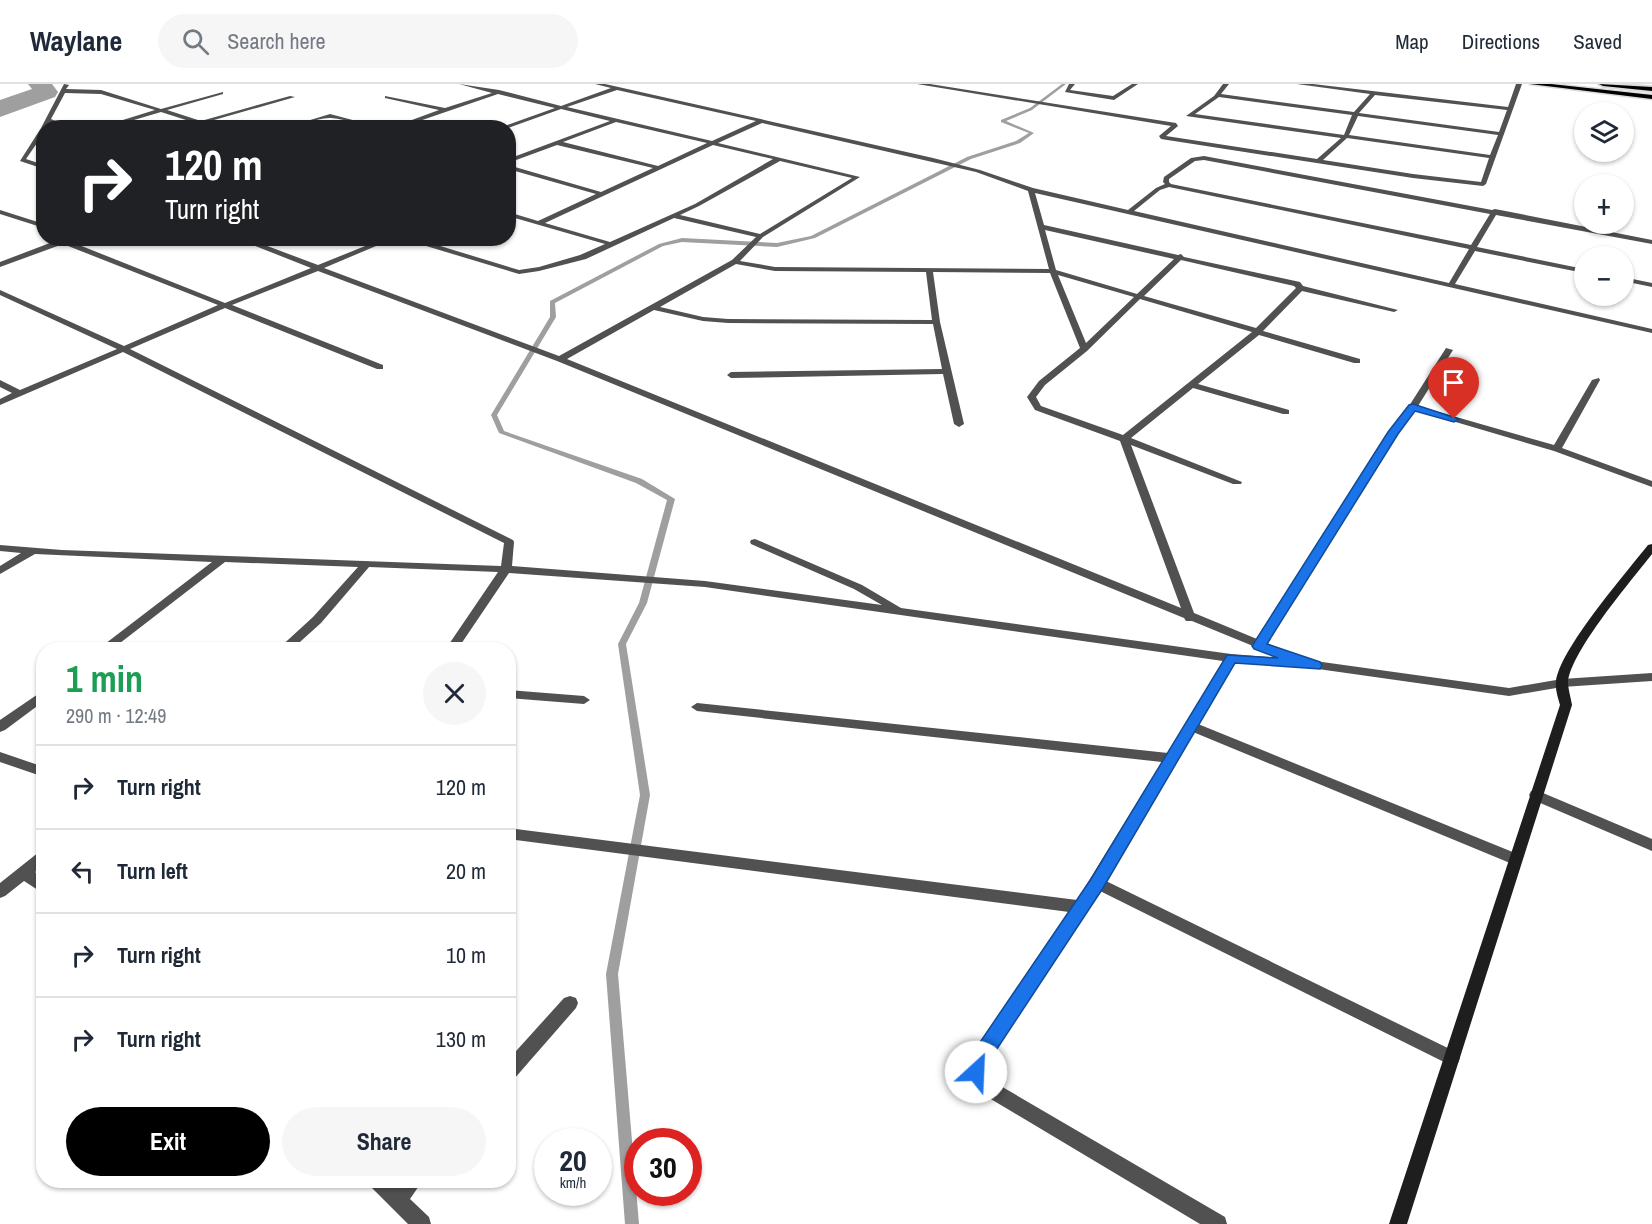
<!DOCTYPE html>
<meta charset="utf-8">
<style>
body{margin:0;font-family:"Archivo Narrow",sans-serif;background:#f6f6f7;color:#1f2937;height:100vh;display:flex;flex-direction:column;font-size:22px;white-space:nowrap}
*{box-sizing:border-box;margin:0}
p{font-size:20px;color:#747a83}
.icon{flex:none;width:33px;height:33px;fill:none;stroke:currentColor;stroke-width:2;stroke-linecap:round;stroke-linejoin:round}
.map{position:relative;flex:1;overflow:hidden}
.details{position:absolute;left:36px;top:558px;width:480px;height:546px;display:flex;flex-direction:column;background:#fff;border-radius:24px;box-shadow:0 2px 4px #0004}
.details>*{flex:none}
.hud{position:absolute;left:36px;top:36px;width:480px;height:126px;border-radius:24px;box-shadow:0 2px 4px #0004;background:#202124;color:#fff;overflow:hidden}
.fabs{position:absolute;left:1574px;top:18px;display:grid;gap:12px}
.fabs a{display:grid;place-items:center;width:60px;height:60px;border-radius:50%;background:#fff;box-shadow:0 2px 4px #0004;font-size:30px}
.speed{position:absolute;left:534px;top:1044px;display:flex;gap:12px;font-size:30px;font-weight:700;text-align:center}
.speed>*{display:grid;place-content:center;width:78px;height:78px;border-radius:50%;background:#fff;box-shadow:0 2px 4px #0004;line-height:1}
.speed small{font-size:15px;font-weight:400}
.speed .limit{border:9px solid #d22;background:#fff;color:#111}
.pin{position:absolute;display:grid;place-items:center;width:51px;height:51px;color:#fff;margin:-62px -26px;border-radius:50% 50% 50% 0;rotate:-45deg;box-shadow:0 0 6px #0007}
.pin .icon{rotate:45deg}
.me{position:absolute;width:66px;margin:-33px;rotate:25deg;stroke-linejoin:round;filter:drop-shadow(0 0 4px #0008)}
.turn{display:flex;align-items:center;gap:21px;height:126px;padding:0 30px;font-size:27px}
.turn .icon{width:78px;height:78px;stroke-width:2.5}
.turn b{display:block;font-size:42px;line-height:51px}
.round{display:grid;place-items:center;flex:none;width:63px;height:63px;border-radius:32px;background:#f6f6f7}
.overview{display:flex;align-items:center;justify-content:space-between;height:102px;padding:0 30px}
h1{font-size:36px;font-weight:700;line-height:45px;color:#1e9e55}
.button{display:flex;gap:12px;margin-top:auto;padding:12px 30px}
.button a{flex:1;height:69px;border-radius:36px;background:#000;color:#fff;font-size:24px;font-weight:700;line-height:69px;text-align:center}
.button a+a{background:#f6f6f7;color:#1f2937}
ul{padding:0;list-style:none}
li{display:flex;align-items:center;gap:18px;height:84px;padding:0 30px;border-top:2px solid #e0e1e3}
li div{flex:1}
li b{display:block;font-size:22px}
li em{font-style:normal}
header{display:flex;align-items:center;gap:36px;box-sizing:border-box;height:84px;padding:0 30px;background:#fff;border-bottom:2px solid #e0e1e3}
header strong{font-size:28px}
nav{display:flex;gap:33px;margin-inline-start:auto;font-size:21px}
.search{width:420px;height:54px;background:#f6f6f7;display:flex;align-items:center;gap:15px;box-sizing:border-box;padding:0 21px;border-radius:33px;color:#747a83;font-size:22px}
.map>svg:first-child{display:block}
</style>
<header>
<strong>Waylane</strong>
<div class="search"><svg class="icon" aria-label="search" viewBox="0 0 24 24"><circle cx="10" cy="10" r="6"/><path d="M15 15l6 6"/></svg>Search here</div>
<nav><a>Map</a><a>Directions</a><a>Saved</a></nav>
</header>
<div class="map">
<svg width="1652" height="1140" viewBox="0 0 1652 1140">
<rect width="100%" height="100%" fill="#fff"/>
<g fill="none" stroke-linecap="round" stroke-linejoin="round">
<polygon fill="#9f9f9f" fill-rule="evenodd" points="1062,0 1066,0 1032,26 1006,37 1034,49 1020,59 971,75 815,154 777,163 682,158 663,162 555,219 556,233 497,331 504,347 642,395 675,415 647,519 626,560 650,711 618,890 639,1140 625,1140 606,890 640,711 618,560 639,519 667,416 636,399 499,349 491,331 550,233 550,217 659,160 682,154 777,159 811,152 967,73 1016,57 1029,49 1001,38 1001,36 1030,24"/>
<polygon fill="#9f9f9f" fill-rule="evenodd" points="28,0 52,0 58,8 55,13 0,33 0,16 32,5"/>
<defs>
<polygon id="primary" points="1530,0 1551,0 1652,11 1652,15"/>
<polygon id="trunk" points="1599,0 1652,3 1652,7 1603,2"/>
</defs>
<use href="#primary" stroke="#dbdbdb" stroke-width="3"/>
<use href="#trunk" stroke="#dbdbdb" stroke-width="4"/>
<g fill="#515151" fill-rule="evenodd">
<polygon points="64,0 69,1 66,5 101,6 161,25 223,8 223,10 167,26 201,37 290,12 295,13 207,38 221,44 211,44 161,28 107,44 97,44 155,26 101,10 65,9 51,35 71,44 63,44 50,39 47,44 44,44 44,49 26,75 44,81 44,85 20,77 41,44"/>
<path d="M 459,0 L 499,6 L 561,22 L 611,4 L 595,0 L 605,0 L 933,74 L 980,86 L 1033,104 L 1128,126 L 1156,104 L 1165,100 L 1163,98 L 1164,93 L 1191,74 L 1204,72 L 1492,126 L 1495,125 L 1652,156 L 1652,160 L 1496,131 L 1477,163 L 1584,185 L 1584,189 L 1475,167 L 1455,200 L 1652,245 L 1652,249 L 1035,109 L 1044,141 L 1178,171 L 1181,170 L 1184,173 L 1300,198 L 1303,202 L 1398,226 L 1394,228 L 1302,207 L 1263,247 L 1360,275 L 1360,279 L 1354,279 L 1259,251 L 1198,300 L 1289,326 L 1289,330 L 1283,330 L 1193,304 L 1131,354 L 1242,398 L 1241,400 L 1233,400 L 1131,361 L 1194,529 L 1257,555 L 1388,348 L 1409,322 L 1446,264 L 1453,266 L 1418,322 L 1554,361 L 1592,296 L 1599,294 L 1600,296 L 1562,364 L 1652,397 L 1652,403 L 1554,367 L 1415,326 L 1397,349 L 1267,559 L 1297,571 L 1298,576 L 1319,578 L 1321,581 L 1319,584 L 1235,578 L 1198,640 L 1520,771 L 1522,775 L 1520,779 L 1515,781 L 1510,779 L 1193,648 L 1106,797 L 1458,969 L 1460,974 L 1458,979 L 1452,982 L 1446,979 L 1100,807 L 986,979 L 985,988 L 987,994 L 1225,1133 L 1227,1140 L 1200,1140 L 974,1005 C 969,992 966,984 972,971 L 1069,828 L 508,755 L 508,744 L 1077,816 L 1162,678 L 697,627 L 691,623 L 697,619 L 1168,669 L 1223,577 L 705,503 L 509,489 L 457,566 L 445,566 L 498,488 L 369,483 L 321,539 L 291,566 L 277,566 L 313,533 L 358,483 L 225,478 L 111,566 L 97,566 L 212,478 L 35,470 L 0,490 L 0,482 L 21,469 L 0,467 L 0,461 L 62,466 L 501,482 L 504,459 L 123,268 L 0,321 L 0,315 L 12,309 L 0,303 L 0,296 L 20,306 L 117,265 L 0,211 L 0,206 L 124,262 L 218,221 L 63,160 L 0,183 L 0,178 L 63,154 L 74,154 L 69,157 L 225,219 L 311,184 L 235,154 L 246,154 L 318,181 L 385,154 L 395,154 L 324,184 L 559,272 L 732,176 L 756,153 L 674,134 L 586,175 L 539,187 L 519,190 L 403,155 L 414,154 L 519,186 L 539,183 L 580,171 L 605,160 L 508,132 L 508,128 L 538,137 L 596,110 L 508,85 L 508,81 L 601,108 L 653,84 L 557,61 L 508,79 L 508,75 L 610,37 L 561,25 L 508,44 L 499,44 L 555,24 L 498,10 L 399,44 L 390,44 L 439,26 L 385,14 L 385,12 L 445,24 L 492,9 ZM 617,6 L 756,37 L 712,57 L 567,23 ZM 616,38 L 707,59 L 658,82 L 563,58 ZM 762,39 L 976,88 L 1028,107 L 1049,185 L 775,183 L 740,177 L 763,153 L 860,93 L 718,59 ZM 713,61 L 773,75 L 695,120 L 610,158 L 545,139 ZM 1204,76 L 1490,130 L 1471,161 L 1171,100 L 1169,98 L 1169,95 L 1195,77 ZM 780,77 L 852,94 L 760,150 L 680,131 L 699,122 ZM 1169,103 L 1469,165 L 1449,199 L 1134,127 L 1160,106 ZM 1045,146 L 1174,175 L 1137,210 L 1056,186 ZM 1181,176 L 1294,202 L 1296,204 L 1256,244 L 1144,212 ZM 736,180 L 775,187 L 926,188 L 932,236 L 728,235 L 703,233 L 660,223 ZM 318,187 L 557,277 L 1184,534 L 1186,537 L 1192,537 L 1253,562 L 1255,565 L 1283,574 L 1231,570 L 901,524 L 862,501 L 755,455 L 751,456 L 750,458 L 751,460 L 854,505 L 882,521 L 705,497 L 512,482 L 514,458 L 513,456 L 130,265 L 225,224 L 377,285 L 383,285 L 383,281 L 232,221 ZM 933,188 L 1050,189 L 1080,264 L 1039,297 L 1027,313 L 1035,326 L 1120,357 L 1181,524 L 567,275 L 654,226 L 703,237 L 728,239 L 933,240 L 942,285 L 731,288 L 727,291 L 731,294 L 943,290 L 954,340 L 959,343 L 964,340 L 940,238 ZM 1058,191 L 1134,213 L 1086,259 ZM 1140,215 L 1252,248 L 1123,351 L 1041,322 L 1036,313 L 1045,301 L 1087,267 Z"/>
<path d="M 917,0 L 930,0 L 1176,39 L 1178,42 L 1166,52 L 1317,75 L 1341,54 L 1186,32 L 1214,12 L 1223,0 L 1229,0 L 1221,10 L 1354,28 L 1370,10 L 1297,0 L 1313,0 L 1508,23 L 1516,0 L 1522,0 L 1486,100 L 1483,102 L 1413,94 L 1161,55 L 1159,52 L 1171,42 ZM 1375,11 L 1507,26 L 1499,48 L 1359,29 ZM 1219,13 L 1352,31 L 1344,51 L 1195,30 ZM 1358,32 L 1498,51 L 1490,71 L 1349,51 ZM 1347,54 L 1489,74 L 1481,98 L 1413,90 L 1323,76 Z"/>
<polygon points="1069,0 1075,0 1070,6 1113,12 1132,0 1138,0 1114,16 1065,8"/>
<path d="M 330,30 L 379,43 L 379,44 C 363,44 348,35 331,34 C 317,33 300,44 284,44 Z"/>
<polygon points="0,126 44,140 44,144 0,130"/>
<polygon points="1623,193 1652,199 1652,203 1623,197"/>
<polygon points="44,606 44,617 5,646 0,648 0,636"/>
<polygon points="508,606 584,612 590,616 584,620 508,614"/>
<polygon points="0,668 44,683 44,693 0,678"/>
<polygon points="1536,706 1652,755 1652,767 1531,715 1529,711 1531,707"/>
<polygon points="44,766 44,781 35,788 44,795 44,810 24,797 5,812 0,814 0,799 39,768"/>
<polygon points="570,912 576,914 578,919 576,924 514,995 508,997 508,976 564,914"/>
<polygon points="367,1096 390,1096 396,1103 402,1096 423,1096 410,1115 429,1133 431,1140 408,1140 370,1102"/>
</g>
<polygon fill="#515151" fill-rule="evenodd" points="1315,577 1509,604 1562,595 1652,589 1652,597 1562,603 1509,612 1311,584 1309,581"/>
<path fill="#1e1e1e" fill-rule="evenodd" d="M 1652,460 L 1652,470 C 1631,497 1571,567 1568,598 C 1568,605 1571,614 1572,621 L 1407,1140 L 1389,1140 L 1560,621 C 1558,614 1555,605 1556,598 C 1559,566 1626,489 1648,461 Z"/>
<use href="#primary" fill="#000" fill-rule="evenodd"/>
<use href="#trunk" fill="#000" fill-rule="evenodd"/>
</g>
<polygon fill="#1a73e8" stroke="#114b97" stroke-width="1.5" points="1413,320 1459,335 1454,338 1415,327 1398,350 1267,560 1320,578 1322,581 1320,585 1235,579 1103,804 987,980 982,995 976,997 969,995 966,988 972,970 1091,795 1227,571 1278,574 1254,565 1252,562 1388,348 1409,321"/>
</svg>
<div class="fabs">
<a><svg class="icon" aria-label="layers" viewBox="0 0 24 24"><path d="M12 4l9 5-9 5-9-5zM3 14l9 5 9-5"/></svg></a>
<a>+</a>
<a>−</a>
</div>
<div class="speed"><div>20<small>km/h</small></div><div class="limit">30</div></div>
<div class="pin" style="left:1454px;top:335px;background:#d93025"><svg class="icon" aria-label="arrive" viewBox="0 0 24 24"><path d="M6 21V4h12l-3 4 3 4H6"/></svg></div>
<svg class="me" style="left:976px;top:988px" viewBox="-20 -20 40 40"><circle r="19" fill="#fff"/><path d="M0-13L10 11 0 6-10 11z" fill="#1a73e8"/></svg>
<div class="hud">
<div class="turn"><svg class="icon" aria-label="right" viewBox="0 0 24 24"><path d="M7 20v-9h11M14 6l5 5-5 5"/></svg><div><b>120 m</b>Turn right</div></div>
</div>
<section class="details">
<div class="overview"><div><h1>1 min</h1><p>290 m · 12:49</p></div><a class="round"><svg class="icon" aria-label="close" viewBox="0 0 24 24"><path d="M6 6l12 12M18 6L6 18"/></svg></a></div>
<ul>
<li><svg class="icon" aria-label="right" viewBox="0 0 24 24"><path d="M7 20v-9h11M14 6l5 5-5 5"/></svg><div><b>Turn right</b></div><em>120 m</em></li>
<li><svg class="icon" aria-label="left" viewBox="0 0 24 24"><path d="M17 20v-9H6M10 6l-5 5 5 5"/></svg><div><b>Turn left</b></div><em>20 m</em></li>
<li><svg class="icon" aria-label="right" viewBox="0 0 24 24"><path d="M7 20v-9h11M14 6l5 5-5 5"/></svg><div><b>Turn right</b></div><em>10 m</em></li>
<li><svg class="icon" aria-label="right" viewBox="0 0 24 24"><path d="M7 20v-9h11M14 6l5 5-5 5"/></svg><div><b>Turn right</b></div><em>130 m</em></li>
</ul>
<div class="button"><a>Exit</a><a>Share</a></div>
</section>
</div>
